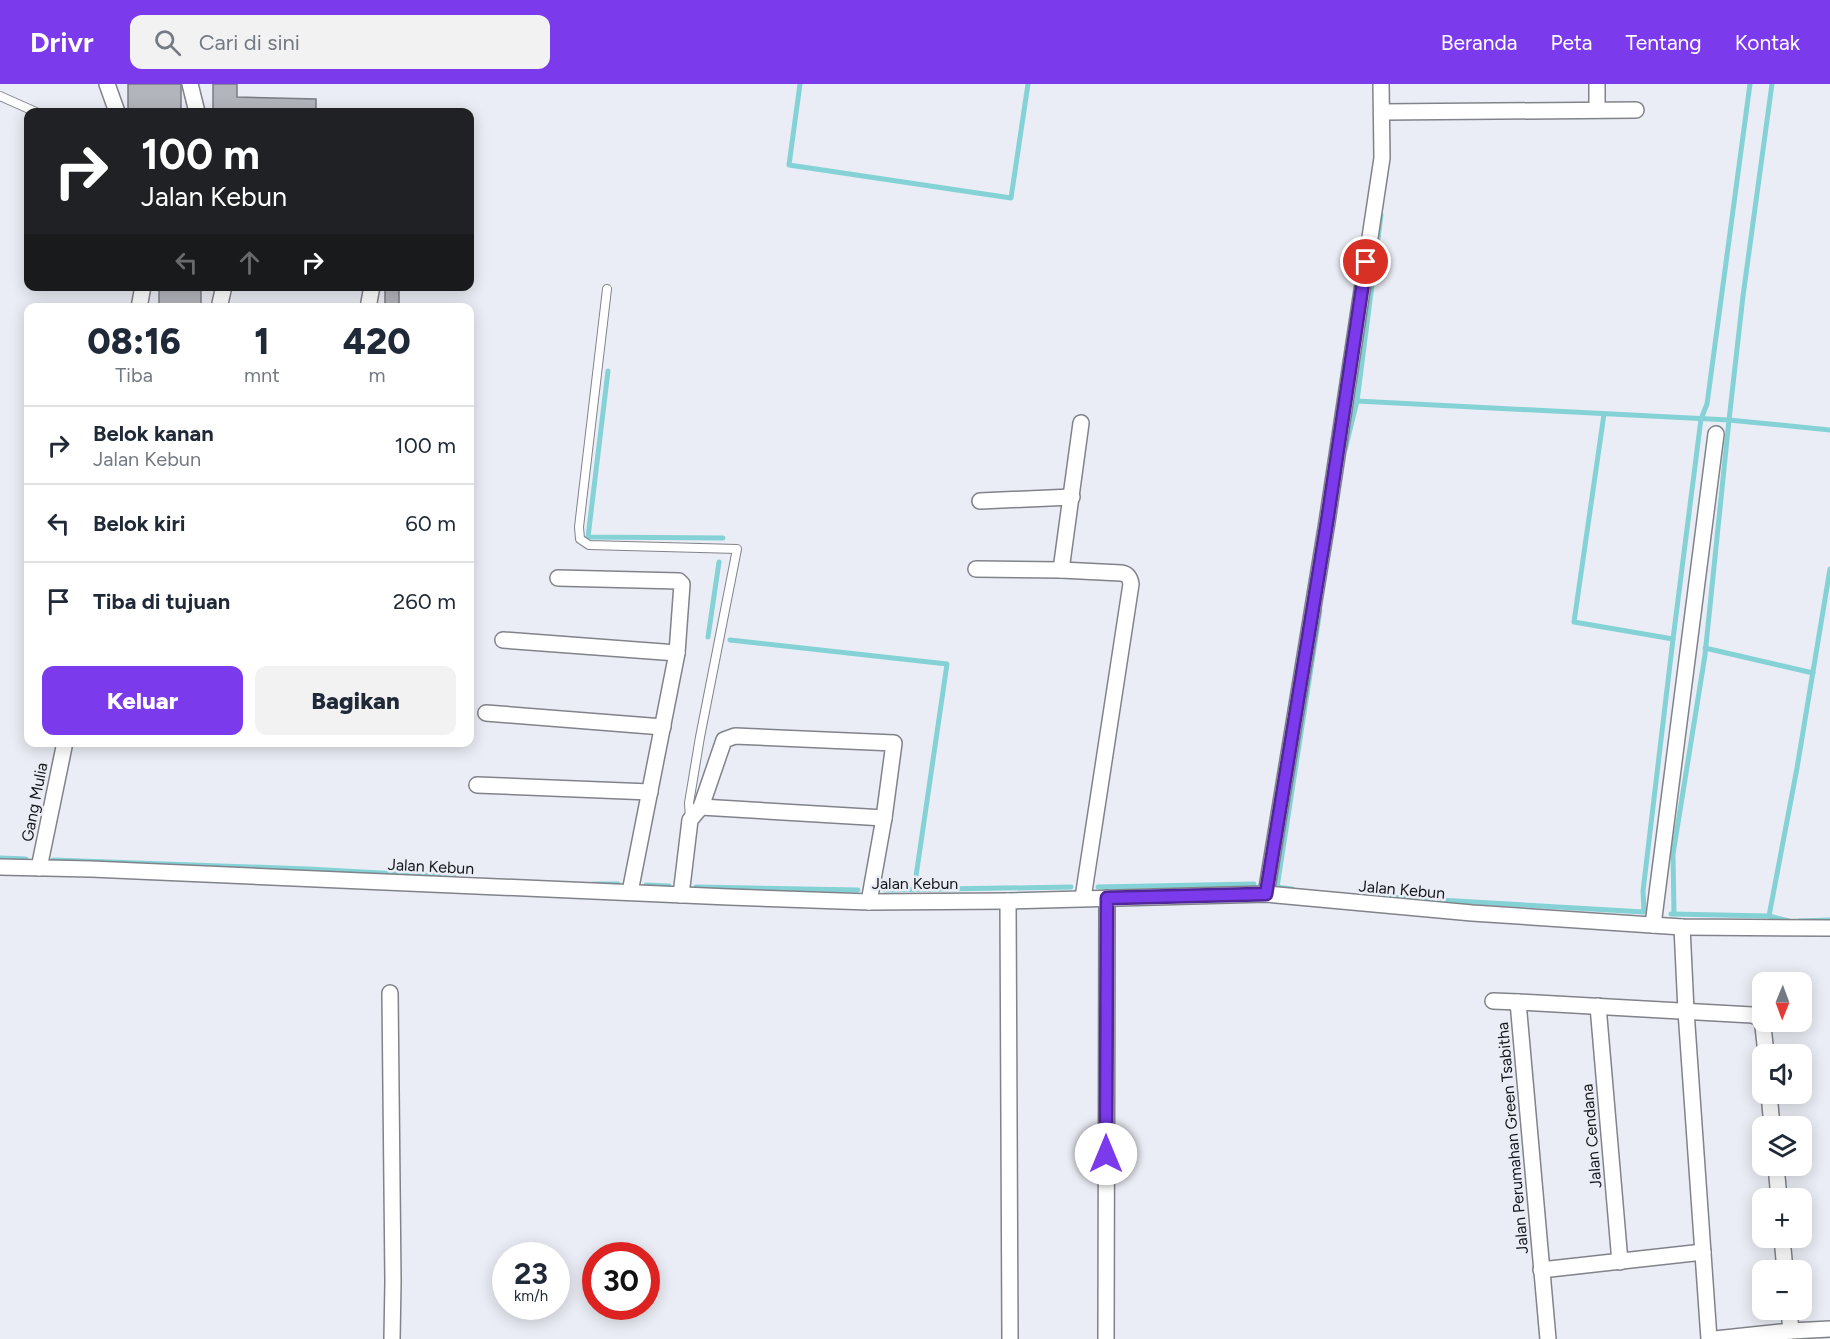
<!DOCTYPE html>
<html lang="id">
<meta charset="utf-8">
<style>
body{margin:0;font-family:Figtree,sans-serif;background:#f2f2f3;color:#1f2937;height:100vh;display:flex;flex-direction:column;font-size:22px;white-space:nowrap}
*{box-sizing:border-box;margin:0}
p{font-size:20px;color:#747a83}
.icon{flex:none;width:33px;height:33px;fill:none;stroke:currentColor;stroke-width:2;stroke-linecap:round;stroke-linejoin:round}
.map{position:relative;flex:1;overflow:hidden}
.side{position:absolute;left:24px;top:219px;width:450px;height:444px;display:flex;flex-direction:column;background:#fff;border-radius:12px;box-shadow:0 3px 15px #0003}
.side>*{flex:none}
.guide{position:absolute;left:24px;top:24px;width:450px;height:183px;border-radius:12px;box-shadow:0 3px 15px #0003;background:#202124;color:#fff;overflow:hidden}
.needle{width:39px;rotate:181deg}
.fabs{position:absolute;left:1752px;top:888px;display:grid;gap:12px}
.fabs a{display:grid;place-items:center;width:60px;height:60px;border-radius:12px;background:#fff;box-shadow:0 3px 15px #0003;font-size:30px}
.speed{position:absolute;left:492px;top:1158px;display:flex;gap:12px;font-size:30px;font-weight:700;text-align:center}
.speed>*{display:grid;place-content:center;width:78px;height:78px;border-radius:50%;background:#fff;box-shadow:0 3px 15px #0003;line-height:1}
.speed small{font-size:15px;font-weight:400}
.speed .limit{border:9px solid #d22;background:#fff;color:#111}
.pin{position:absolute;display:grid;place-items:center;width:51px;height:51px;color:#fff;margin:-26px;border:3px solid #fff;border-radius:50%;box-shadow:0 2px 6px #0007}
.me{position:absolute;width:66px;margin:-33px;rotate:0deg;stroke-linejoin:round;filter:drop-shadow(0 0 4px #0008)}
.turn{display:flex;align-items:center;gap:21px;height:126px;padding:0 18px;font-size:27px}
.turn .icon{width:78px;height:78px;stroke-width:2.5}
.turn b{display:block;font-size:42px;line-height:51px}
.lanes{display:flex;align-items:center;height:57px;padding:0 18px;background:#0003;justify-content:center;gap:30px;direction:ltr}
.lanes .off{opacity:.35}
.eta{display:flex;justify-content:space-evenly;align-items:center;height:102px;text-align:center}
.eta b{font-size:36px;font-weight:800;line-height:42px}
.button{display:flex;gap:12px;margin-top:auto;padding:12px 18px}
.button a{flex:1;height:69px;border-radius:12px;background:#7c3aed;color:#fff;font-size:24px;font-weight:800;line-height:69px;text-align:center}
.button a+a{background:#f2f2f3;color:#1f2937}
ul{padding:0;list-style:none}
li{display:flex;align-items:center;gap:18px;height:78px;padding:0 18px;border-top:2px solid #e0e1e3}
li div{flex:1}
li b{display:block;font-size:22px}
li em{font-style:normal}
header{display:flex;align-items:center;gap:36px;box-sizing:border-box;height:84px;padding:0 30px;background:#7c3aed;color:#fff}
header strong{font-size:28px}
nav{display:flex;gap:33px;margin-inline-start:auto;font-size:21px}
.search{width:420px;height:54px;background:#f2f2f3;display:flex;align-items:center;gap:15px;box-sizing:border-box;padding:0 21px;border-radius:12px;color:#747a83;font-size:22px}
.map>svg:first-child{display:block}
</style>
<header>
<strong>Drivr</strong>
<div class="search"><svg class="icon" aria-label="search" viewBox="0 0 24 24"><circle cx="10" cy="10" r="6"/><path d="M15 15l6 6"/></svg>Cari di sini</div>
<nav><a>Beranda</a><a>Peta</a><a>Tentang</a><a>Kontak</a></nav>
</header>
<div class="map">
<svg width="1830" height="1255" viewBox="0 0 1830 1255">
<rect width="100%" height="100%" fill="#eaedf5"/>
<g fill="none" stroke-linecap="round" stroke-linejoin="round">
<g stroke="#84d2d6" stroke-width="5">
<polyline points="800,0 789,81 1011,114 1028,0"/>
<polyline points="1772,0 1743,212 1729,336 1830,346"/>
<polyline points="1381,131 1357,317 1729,336 1705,571 1673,770 1674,830"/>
<polyline points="608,287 588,453 723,454"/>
<polyline points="1345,366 1357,317"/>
<polyline points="708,553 719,478"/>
<polyline points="1673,555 1701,335 1707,320 1750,0"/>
<polyline points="730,556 947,580 914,806"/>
<polyline points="1705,564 1813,589"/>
<polyline points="0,774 26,775"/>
<polyline points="53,776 308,785 454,793"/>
<polyline points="593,800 618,800"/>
<polyline points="646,801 669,802"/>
<polyline points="696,803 858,806"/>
<polyline points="1098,803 1254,800"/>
<polyline points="1276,803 1292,805"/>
<polyline points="1277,803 1320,526"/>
<polyline points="885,806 1071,803"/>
<polyline points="1370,812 1644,828 1643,807 1673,555 1574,538 1604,330"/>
<polyline points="1671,830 1769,832"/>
<polyline points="1789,837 1769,832 1797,684 1830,485"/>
<polyline points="1799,837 1830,836"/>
</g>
</g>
<g fill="#b3b5bc" stroke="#7a7d83" stroke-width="1.5">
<rect x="128" y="0" width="53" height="28"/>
<polygon points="213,0 237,0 237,13 316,15 316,28 213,28"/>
<rect x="159" y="202" width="42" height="22"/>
<rect x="385" y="202" width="14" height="22"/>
</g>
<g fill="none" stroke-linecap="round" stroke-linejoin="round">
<defs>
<g id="service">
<polyline points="0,12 36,28"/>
<polyline points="607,205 579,443 580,455 589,461 737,465 700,653 689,719 690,735"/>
</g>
<g id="minor">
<polyline points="107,0 117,28"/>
<polyline points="190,0 197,28"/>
<polyline points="1597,0 1597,26"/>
<polyline points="1382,28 1636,26"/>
<polyline points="139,224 143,202"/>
<polyline points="219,224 224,202"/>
<polyline points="368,224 372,202"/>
<polyline points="980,417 1072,413"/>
<path d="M 976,485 L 1061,486 L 1121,489 C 1128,490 1130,494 1131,500 L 1083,814"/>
<polyline points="1061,486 1081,339"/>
<polyline points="558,494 679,497 682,500 677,569 630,808"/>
<polyline points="503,556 677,569"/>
<polyline points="486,629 663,643"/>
<polyline points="477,701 650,708"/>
<polyline points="701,723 884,734"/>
<polyline points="0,783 91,785 729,813 869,818 1008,817 1266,810 1472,829 1682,843 1830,844"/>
<polyline points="39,784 65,658"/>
<polyline points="1266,810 1327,438 1382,74 1381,0"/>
<polyline points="681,811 690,736 701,723 724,656 735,652 894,659 884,734 869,818"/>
<polyline points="1008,817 1010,1255"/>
<polyline points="1653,841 1716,350"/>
<polyline points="1682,843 1686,927 1709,1255"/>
<polyline points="390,909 393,1198 392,1255"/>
<polyline points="1493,917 1518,918"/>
<polyline points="1598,922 1620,1178"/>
<polyline points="1769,1010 1772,1042"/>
<polyline points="1776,1082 1779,1114"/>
<polyline points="1782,1154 1785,1186"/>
<polyline points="1541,1186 1703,1168"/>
<polyline points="1791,1247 1830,1245"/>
<polyline points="1106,1255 1107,814"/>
<polyline points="1548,1255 1518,918 1752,931 1760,934 1763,942 1766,970"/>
<polyline points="1715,1255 1791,1247 1789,1226"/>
</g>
</defs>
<use href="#service" stroke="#80838a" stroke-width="10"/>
<use href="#minor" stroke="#80838a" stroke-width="18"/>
<use href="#service" stroke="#fff" stroke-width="8"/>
<use href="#minor" stroke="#fff" stroke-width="15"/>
</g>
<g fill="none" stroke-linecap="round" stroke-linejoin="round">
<defs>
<polyline id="route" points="1106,1070 1107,814 1266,810 1327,438 1366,178"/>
</defs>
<use href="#route" stroke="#51269a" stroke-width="15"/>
<use href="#route" stroke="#7c3aed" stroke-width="10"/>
</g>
<g text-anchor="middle" stroke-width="5" stroke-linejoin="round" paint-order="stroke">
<g font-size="16" fill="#151619" stroke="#eaedf5">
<text transform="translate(34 718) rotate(-79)" y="6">Gang Mulia</text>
<text transform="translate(431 782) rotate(3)" y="6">Jalan Kebun</text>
<text x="915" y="805">Jalan Kebun</text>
<text transform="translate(1402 805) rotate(5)" y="6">Jalan Kebun</text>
<text transform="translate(1591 1052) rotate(-95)" y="6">Jalan Cendana</text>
<text transform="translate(1512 1054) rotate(-95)" y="6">Jalan Perumahan Green Tsabitha</text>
</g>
</g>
</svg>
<div class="fabs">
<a><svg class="needle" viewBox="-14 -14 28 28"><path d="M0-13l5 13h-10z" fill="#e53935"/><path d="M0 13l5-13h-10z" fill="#747a83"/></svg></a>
<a><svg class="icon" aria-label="sound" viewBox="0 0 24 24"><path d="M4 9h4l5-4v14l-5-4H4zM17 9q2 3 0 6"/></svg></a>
<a><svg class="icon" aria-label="layers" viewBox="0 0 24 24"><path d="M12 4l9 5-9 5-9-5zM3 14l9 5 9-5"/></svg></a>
<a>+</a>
<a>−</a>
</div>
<div class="speed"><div>23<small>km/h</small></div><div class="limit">30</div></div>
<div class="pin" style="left:1366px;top:178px;background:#d93025"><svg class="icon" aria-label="arrive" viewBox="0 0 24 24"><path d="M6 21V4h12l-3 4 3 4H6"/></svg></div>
<svg class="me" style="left:1106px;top:1070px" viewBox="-20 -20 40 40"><circle r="19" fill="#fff"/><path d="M0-13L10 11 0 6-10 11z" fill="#7c3aed"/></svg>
<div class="guide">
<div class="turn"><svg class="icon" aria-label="right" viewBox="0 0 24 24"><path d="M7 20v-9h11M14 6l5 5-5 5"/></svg><div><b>100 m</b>Jalan Kebun</div></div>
<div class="lanes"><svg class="icon off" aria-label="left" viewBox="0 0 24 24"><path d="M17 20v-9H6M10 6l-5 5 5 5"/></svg><svg class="icon off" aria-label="ahead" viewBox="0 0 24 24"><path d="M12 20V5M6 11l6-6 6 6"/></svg><svg class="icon" aria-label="right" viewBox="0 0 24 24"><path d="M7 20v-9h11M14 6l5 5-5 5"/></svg></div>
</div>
<section class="side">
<div class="eta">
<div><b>08:16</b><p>Tiba</p></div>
<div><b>1</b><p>mnt</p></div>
<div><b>420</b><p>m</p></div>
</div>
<ul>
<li><svg class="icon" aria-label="right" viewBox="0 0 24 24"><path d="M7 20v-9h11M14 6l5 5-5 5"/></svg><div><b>Belok kanan</b><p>Jalan Kebun</p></div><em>100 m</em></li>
<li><svg class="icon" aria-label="left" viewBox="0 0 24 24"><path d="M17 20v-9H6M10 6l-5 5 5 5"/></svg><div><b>Belok kiri</b></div><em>60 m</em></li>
<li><svg class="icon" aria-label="arrive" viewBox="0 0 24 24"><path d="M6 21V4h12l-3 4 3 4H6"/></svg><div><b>Tiba di tujuan</b></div><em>260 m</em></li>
</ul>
<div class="button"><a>Keluar</a><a>Bagikan</a></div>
</section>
</div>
